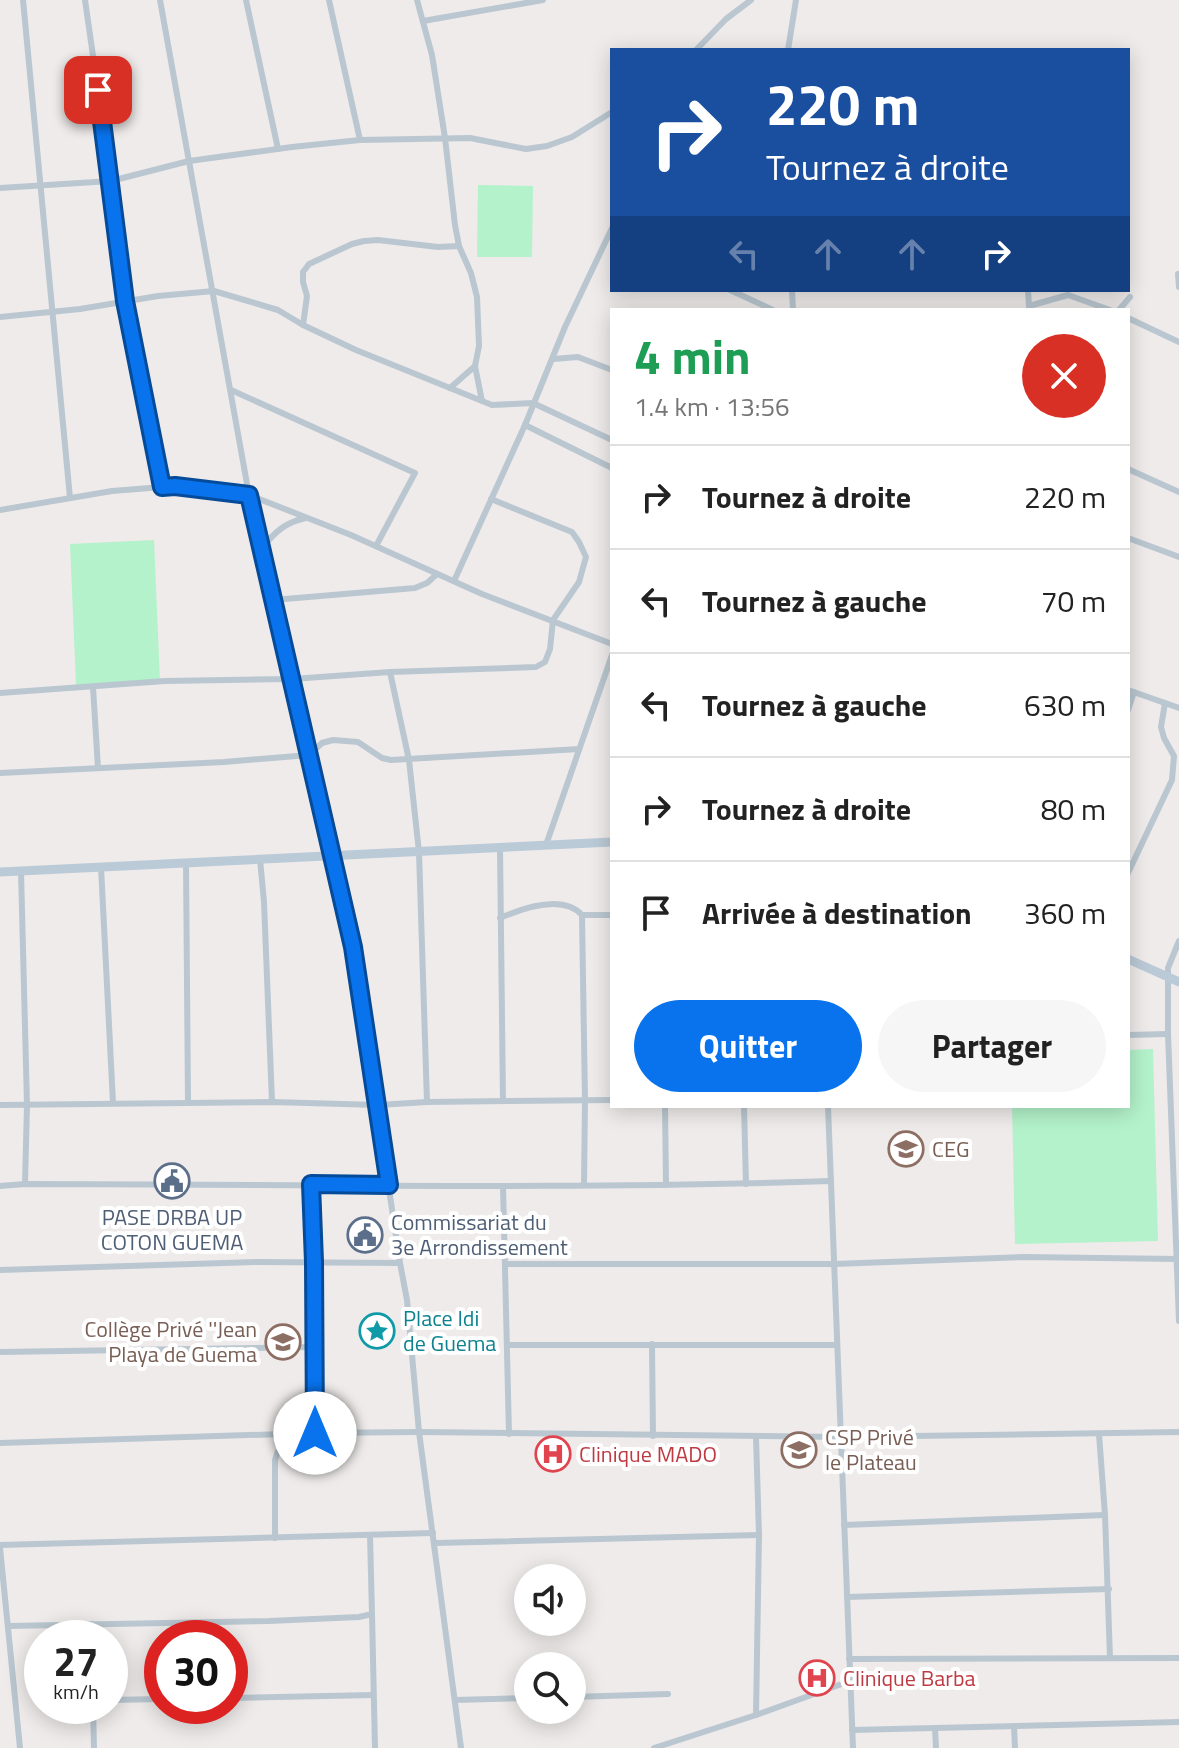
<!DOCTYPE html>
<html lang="fr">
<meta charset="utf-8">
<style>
body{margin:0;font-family:"Titillium Web",sans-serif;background:#f6f6f6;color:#222;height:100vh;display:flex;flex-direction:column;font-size:30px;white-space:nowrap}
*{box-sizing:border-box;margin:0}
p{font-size:26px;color:#767676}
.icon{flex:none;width:44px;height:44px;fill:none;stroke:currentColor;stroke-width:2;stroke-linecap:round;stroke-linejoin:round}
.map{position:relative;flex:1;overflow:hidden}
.side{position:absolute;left:610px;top:308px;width:520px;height:800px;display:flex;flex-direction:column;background:#fff;border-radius:0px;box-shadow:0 4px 20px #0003}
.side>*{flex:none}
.banner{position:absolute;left:610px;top:48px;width:520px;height:244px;border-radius:0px;box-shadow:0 4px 20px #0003;background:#1a4fa0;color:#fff;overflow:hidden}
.fabs{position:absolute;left:514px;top:1564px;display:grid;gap:16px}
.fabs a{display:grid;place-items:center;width:72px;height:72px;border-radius:50%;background:#fff;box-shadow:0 4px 20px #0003;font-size:40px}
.speed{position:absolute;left:24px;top:1620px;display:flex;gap:16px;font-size:40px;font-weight:700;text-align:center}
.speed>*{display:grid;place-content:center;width:104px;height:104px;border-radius:50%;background:#fff;box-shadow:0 4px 20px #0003;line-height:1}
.speed small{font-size:20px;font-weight:400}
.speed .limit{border:12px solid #d22;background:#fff;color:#111}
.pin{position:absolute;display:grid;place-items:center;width:68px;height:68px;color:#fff;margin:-34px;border-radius:16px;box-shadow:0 4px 12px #0006}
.me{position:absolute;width:88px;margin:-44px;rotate:0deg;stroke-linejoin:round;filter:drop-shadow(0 0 6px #0008)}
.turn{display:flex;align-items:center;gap:28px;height:168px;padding:0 24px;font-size:36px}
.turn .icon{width:104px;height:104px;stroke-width:2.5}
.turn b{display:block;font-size:56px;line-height:68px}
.lanes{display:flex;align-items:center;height:76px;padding:0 24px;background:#0003;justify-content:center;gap:40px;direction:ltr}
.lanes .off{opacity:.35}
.round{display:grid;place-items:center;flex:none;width:84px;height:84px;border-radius:42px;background:#f6f6f6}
.summary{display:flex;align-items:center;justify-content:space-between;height:136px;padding:0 24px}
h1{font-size:48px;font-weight:700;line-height:60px;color:#1e9e55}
.cta{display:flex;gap:16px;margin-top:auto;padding:16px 24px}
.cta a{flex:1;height:92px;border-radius:48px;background:#0873ec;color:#fff;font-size:32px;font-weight:700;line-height:92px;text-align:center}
.cta a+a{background:#f6f6f6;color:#222}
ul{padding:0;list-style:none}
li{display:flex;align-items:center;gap:24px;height:104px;padding:0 24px;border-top:2px solid #e0e0e0}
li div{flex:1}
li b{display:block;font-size:30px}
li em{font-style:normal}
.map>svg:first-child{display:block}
</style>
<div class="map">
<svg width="1179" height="1748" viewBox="0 0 1179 1748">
<rect width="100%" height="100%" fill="#efebeb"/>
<g fill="#b3f2ca">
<polygon points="478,185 533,186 532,257 477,257"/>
<polygon points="154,540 160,681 76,685 70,544"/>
<polygon points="1153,1049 1158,1241 1015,1244 1012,1106 1128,1106 1128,1050"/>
</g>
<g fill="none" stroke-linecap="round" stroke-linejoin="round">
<g stroke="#bac7d0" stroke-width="6">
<polyline points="23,0 70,498"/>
<polyline points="85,0 111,181 125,301 162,487"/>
<polyline points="160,0 249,495 353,947 400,1263 407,1300 419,1432 461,1748"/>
<polyline points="246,0 278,149"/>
<polyline points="329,0 360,140"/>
<polyline points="417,0 432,55 445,138 455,225 459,246 471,273 477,297 479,346 475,366 482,401"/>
<polyline points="423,21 543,0"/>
<polyline points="696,50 726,19 751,0"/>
<polyline points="788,50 796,0"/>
<polyline points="0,188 111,181 189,161 292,147 360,140 470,138 526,149 547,146 572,137 612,112"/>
<polyline points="1178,274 1179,287"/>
<polyline points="730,290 773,310"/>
<polyline points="792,290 793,310"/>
<polyline points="1028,290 1029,306"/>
<polyline points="1029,306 1068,295 1110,310"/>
<polyline points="1119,310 1130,297"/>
<polyline points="0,317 80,309 158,296 214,291 278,310 303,325 356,350 492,405 533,403 612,440"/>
<polyline points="1128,318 1179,342"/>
<polyline points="303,325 307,296 303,282 303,272 309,264 352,244 364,241 378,240 438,247 459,246"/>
<polyline points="553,359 578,357 612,370"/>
<polyline points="450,388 475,366"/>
<polyline points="231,390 415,473 376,546"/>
<polyline points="525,425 612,468"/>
<polyline points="1128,469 1179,492"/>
<polyline points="0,510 112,491 175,486 249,495 351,535 482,594 612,644"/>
<polyline points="1128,538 1179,557"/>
<path d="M 261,549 C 274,533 285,522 306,518"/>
<polyline points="454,581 525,425 565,327 612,228"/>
<polyline points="273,600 415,588 427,583 437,574"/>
<polyline points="390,672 409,760 419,852 427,1102"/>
<polyline points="93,687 98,768"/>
<polyline points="1128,690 1179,708"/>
<polyline points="0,693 165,681 292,679 390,672 536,667 545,662 550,649 553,620 579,582 586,557 579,542 572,532 491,499"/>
<polyline points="1128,710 1134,692"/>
<polyline points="0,773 224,762 309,755 322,743 333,740 358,742 382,758 391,760 579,749"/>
<polyline points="546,845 612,655"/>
<polyline points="500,848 503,1101"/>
<polyline points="260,859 264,902 272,1102"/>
<polyline points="186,863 188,1102"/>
<polyline points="101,867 113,1103"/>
<polyline points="21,871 27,1105 25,1184"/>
<polyline points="1128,873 1172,780 1174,756 1164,738 1161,727 1165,703"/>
<polyline points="582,915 585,1100 584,1185"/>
<path d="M 500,918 C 523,908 563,894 582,915 L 612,915"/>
<polyline points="1179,941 1168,968 1168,1034 1179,1321"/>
<polyline points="1128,1035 1168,1034"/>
<polyline points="0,1105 272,1102 378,1105 427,1102 612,1100"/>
<polyline points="665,1106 666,1185"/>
<polyline points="744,1106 746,1184"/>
<polyline points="828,1106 853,1748"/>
<polyline points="311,1184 314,1262 315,1433"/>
<path d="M 0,1186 L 25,1184 C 294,1184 562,1190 831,1181"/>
<polyline points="503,1186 509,1434"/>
<polyline points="505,1264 834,1264 1023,1257 1179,1259"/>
<polyline points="0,1270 256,1262 400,1263"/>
<polyline points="652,1344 653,1436"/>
<polyline points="508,1345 837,1345"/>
<polyline points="0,1352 315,1347"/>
<polyline points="1099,1434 1105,1515 1110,1658"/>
<polyline points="756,1437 759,1535 756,1715"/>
<polyline points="0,1443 315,1433 419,1432 841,1437 1179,1432"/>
<polyline points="844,1525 1105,1515"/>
<polyline points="275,1538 275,1460 278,1451 292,1433"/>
<polyline points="435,1543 759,1535"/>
<polyline points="0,1545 433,1533"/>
<polyline points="0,1548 20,1748"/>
<polyline points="847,1597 1109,1589"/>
<polyline points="372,1614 375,1748"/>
<polyline points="92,1624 93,1638"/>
<polyline points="8,1626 269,1621 359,1617 372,1614 370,1535"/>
<polyline points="849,1659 1179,1658"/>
<polyline points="572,1697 668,1694"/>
<polyline points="230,1698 373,1695"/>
<polyline points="110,1700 162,1699"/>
<polyline points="455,1700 528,1698"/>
<polyline points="93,1706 94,1748"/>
<polyline points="1014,1726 1015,1748"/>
<polyline points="935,1728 936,1748"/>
<polyline points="852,1730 1179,1722"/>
<polyline points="654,1748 756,1715 850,1681"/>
</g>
<g stroke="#bbcad7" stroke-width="9">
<polyline points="0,872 612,842"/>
<polyline points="1128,959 1179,982"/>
</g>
</g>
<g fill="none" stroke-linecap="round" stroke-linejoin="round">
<defs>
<polyline id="route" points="98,90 125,301 162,487 175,486 249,495 353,947 389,1185 311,1184 314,1262 315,1433"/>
</defs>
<use href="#route" stroke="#054b99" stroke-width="20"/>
<use href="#route" stroke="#0873ec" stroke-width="14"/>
</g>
<defs>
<symbol id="school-ring" viewBox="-11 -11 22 22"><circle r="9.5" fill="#fff" stroke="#8d6e63" stroke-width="1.5"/><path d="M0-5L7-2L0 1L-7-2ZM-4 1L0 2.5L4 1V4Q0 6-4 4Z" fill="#8d6e63"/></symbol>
<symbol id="civic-ring" viewBox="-11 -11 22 22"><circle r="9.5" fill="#fff" stroke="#5c6f8a" stroke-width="1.5"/><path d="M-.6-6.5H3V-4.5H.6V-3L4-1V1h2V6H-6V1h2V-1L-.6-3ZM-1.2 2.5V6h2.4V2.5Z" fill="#5c6f8a"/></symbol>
<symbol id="sight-ring" viewBox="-11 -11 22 22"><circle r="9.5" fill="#fff" stroke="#0f9aa8" stroke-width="1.5"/><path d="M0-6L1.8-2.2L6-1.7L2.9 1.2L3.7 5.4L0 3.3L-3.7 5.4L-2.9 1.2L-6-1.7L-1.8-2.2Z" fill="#0f9aa8"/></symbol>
<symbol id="hospital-ring" viewBox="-11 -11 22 22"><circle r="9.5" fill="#fff" stroke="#e0444e" stroke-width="1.5"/><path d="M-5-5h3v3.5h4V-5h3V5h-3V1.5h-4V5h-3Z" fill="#e0444e"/></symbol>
</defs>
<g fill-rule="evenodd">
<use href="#school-ring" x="886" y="1129" width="40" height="40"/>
<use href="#civic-ring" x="152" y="1161" width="40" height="40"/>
<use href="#civic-ring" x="345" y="1215" width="40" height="40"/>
<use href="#sight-ring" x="357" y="1311" width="40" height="40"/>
<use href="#school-ring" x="263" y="1322" width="40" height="40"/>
<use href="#school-ring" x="779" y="1430" width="40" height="40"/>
<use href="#hospital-ring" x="533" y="1434" width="40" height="40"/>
<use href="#hospital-ring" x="797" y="1658" width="40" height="40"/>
</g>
<g text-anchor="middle" stroke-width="8" stroke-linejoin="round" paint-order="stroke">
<g font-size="22" fill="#785e54" stroke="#fff" text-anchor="start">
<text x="932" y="1157">CEG</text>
<text x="257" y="1337" text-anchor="end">Collège Privé ''Jean<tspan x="257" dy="25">Playa de Guema</tspan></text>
<text x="825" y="1445">CSP Privé<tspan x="825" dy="25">le Plateau</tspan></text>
</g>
<g font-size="22" fill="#4e5e75" stroke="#fff">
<text x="172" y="1225">PASE DRBA UP<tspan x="172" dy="25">COTON GUEMA</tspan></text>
<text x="391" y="1230" text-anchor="start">Commissariat du<tspan x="391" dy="25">3e Arrondissement</tspan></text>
</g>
<g font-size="22" fill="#0d838f" stroke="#fff" text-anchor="start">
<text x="403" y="1326">Place Idi<tspan x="403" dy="25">de Guema</tspan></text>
</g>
<g font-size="22" fill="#be3a42" stroke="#fff" text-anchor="start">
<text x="579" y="1462">Clinique MADO</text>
<text x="843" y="1686">Clinique Barba</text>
</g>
</g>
</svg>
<div class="fabs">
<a><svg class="icon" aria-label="sound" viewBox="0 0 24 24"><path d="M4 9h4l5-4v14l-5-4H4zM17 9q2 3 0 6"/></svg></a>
<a><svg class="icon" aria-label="search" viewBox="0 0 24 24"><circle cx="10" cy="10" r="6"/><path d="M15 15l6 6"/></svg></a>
</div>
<div class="speed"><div>27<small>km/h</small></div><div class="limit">30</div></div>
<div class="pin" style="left:98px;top:90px;background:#d93025"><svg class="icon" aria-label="arrive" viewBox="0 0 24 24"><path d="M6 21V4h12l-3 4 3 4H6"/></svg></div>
<svg class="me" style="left:315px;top:1433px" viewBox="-20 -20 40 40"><circle r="19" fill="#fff"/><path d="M0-13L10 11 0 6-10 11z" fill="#0873ec"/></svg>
<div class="banner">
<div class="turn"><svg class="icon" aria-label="right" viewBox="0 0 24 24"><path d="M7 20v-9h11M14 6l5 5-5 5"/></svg><div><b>220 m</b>Tournez à droite</div></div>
<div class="lanes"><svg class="icon off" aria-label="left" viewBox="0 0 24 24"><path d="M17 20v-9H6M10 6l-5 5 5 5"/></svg><svg class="icon off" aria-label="ahead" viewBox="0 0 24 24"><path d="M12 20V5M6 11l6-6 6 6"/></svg><svg class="icon off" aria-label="ahead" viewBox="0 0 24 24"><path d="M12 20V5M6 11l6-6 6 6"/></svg><svg class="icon" aria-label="right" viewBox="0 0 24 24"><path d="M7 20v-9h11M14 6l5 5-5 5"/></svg></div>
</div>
<section class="side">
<div class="summary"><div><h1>4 min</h1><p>1.4 km · 13:56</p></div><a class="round" style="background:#d93025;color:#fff"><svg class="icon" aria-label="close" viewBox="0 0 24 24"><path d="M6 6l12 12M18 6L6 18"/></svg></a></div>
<ul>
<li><svg class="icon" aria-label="right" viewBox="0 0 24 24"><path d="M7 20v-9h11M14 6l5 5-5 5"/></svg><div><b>Tournez à droite</b></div><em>220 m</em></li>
<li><svg class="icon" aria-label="left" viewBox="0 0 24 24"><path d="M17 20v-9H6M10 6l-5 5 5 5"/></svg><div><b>Tournez à gauche</b></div><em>70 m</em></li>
<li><svg class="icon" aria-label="left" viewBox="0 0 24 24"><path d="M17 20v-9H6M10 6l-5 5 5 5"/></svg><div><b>Tournez à gauche</b></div><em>630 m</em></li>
<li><svg class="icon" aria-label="right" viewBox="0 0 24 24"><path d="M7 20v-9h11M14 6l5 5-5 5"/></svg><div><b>Tournez à droite</b></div><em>80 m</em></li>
<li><svg class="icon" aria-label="arrive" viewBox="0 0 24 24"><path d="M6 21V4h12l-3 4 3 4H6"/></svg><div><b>Arrivée à destination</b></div><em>360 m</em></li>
</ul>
<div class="cta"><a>Quitter</a><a>Partager</a></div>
</section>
</div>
